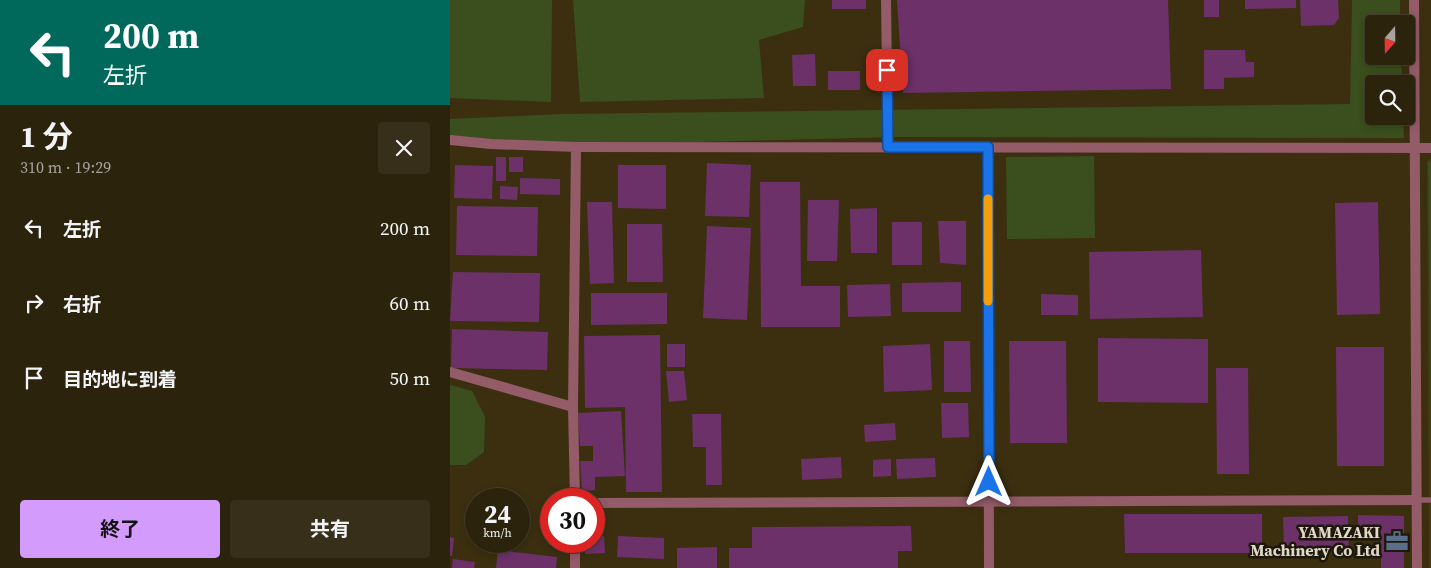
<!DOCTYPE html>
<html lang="ja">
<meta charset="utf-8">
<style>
body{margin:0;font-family:"Source Serif 4","Noto Sans JP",serif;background:#382f1a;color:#f1f3f6;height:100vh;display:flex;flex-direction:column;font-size:19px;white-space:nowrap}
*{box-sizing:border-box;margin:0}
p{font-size:16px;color:#a6a49d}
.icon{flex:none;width:28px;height:28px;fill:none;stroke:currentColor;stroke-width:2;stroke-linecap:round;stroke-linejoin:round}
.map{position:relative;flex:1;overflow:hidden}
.panel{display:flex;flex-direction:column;background:#2c230c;width:450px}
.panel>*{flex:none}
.top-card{background:#00695c;color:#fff;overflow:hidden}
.needle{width:32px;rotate:200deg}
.fabs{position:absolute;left:915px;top:15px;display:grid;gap:10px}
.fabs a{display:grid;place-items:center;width:50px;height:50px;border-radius:5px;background:#2c230c;box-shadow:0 2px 8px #0003,0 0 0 1px #48402d;font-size:25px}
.speed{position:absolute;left:15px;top:488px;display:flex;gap:10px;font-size:25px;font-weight:700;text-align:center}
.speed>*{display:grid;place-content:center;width:65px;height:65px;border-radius:50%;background:#2c230c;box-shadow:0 2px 8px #0003,0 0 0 1px #48402d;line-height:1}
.speed small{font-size:12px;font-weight:400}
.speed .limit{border:8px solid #d22;background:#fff;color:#111}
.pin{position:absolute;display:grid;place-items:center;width:42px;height:42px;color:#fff;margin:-21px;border-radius:10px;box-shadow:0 2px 8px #0006}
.me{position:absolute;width:55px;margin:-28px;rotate:0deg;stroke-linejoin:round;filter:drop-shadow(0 0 4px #0008)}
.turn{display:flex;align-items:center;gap:18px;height:105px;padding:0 20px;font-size:22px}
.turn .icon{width:65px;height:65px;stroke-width:2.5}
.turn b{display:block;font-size:35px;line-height:42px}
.round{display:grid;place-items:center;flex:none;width:52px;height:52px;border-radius:5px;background:#382f1a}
.head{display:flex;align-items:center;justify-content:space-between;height:85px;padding:0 20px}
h1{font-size:30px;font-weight:700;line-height:38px}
.action{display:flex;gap:10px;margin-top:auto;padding:10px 20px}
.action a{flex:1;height:58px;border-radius:5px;background:#d39cfc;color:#111;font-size:20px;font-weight:700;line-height:58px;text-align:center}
.action a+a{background:#382f1a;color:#f1f3f6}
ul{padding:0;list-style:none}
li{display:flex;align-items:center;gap:15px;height:75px;padding:0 20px}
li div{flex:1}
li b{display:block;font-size:19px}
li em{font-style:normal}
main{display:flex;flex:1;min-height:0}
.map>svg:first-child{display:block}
</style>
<main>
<section class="panel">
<div class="top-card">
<div class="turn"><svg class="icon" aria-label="left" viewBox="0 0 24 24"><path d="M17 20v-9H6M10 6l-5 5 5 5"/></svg><div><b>200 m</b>左折</div></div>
</div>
<div class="head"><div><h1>1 分</h1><p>310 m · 19:29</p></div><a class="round"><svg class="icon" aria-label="close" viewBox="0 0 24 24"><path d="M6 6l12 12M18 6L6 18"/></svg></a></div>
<ul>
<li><svg class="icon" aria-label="left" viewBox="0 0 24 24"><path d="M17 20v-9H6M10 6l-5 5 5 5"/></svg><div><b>左折</b></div><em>200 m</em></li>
<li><svg class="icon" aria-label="right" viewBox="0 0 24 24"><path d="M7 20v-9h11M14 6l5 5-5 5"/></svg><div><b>右折</b></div><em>60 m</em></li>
<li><svg class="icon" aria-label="arrive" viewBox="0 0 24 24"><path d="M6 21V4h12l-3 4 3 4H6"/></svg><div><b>目的地に到着</b></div><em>50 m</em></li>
</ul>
<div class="action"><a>終了</a><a>共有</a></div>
</section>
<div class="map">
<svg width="981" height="568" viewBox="0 0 981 568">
<rect width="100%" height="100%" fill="#3b2f10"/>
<polygon fill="#483810" points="981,158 981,568 979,568 977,162"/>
<g fill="#3a4f1d">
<polygon points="0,0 102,0 101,102 0,98"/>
<polygon points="123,0 355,0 353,27 309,40 314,98 130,102"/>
<polygon points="902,0 950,0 950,24 924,24 924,56 951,56 952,84 924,84 924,116 953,116 954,138 442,137 98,146 0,137 0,119 112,114 900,104"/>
<polygon points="644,156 645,238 557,239 556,157"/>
<polygon points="981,160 981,465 978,163"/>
<polygon points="0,385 22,391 35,417 34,452 16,465 0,465"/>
</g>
<g fill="#6c3169">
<rect x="382" y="0" width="34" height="9"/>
<polygon points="447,0 718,0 721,89 453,93"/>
<rect x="754" y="0" width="15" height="17"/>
<polygon points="795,0 846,0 846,8 795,9"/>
<polygon points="850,0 888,0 889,18 884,25 851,26"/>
<polygon points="754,50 795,50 796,62 804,62 804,77 774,78 774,89 754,89"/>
<polygon points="365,54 366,86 343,86 342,55"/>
<rect x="378" y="71" width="32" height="19"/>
<rect x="46" y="157" width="10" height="24"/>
<rect x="59" y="157" width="14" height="15"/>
<polygon points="257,163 301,165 299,217 255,216"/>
<polygon points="5,165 43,166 42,199 4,198"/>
<polygon points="168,165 216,165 216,209 168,208"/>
<polygon points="70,178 110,179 110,195 70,194"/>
<polygon points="310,182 350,182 351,286 390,286 390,327 311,327"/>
<polygon points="50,186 68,187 67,200 50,199"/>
<polygon points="358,200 389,200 387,261 357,261"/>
<polygon points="137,202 162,202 164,283 140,284"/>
<polygon points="928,202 930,314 887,315 885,203"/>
<polygon points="7,206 88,207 87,256 6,255"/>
<polygon points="427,208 427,253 401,253 400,209"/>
<polygon points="488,221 516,221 516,265 490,263"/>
<rect x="442" y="222" width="30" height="43"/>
<polygon points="177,224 212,224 213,282 177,282"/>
<polygon points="257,226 301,228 297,320 253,318"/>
<polygon points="751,250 753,317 640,319 639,252"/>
<polygon points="3,272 90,273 89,322 0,321"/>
<polygon points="511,282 511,312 452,312 452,283"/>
<polygon points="440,284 441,316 398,317 397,285"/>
<polygon points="141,293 217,293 217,324 141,325"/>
<polygon points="591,294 628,295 628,315 591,315"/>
<polygon points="2,329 98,332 97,370 1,368"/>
<polygon points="210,335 212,492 176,492 175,407 135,408 134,336"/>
<polygon points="648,338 758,339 758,403 648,402"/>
<polygon points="494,341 520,341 521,392 494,392"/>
<polygon points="559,341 616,341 617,443 560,443"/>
<rect x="217" y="344" width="18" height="23"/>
<polygon points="480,344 482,390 434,392 433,346"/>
<polygon points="886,347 934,347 934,466 887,466"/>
<polygon points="766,368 798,368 799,474 767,474"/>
<polygon points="216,371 234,371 237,400 219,402"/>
<polygon points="491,403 518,403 519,437 492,438"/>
<polygon points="171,411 175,476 145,477 145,490 132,491 130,461 143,461 143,446 130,446 128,413"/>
<polygon points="242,414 271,414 272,485 256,485 256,447 243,447"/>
<polygon points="445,423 446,440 415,442 414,425"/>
<polygon points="391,457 392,478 352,480 351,459"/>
<polygon points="485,458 486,477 447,479 446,459"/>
<polygon points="441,459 441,476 423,477 423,460"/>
<polygon points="674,514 812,514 812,553 675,553"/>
<polygon points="908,515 954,516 954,568 931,568 931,533 912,533 913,526 908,526"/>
<polygon points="898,516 899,553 881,554 881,546 834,548 833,517"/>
<polygon points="461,526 462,551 448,551 448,568 279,568 279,548 302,548 302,527"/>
<polygon points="144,536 154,536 155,553 135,554 134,541 144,541"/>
<polygon points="168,536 214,538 214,559 167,557"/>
<polygon points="0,537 4,538 2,556 0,556"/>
<polygon points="267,547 267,568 227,568 227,548"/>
<polygon points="48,550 107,557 106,568 46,568"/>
<polygon points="3,559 25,562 24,568 2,568"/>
</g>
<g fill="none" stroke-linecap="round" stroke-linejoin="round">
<polyline stroke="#945b69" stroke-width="5.5" points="966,500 981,500"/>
<g stroke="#945b69" stroke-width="10">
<polyline points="436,0 438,147"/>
<polyline points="0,140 41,144 126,147 123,407 125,499"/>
<polyline points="538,147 539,568"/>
<polyline points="0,372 123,407"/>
<polyline points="125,568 125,541"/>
</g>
<g stroke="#945b69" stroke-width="10">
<polyline points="964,0 967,568"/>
<polyline points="126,147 981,148"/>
<polyline points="144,503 966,500"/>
</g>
</g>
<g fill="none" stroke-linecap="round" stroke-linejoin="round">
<defs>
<polyline id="route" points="437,70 438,147 538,147 539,482"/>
</defs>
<use href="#route" stroke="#114b97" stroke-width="12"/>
<use href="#route" stroke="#1a73e8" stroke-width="9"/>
<polyline stroke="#f59e0b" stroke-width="9" points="538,199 538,301"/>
</g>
<defs>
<symbol id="office-bare" viewBox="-9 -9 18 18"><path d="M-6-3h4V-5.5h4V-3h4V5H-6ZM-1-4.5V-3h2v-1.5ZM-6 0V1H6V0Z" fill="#5c6f8a" stroke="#1d180b" stroke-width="2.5" paint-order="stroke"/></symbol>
</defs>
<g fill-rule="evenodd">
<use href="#office-bare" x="931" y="525" width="32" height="32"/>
</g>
<g text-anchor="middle" stroke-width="5" stroke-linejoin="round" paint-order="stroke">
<g font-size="16" font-weight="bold" fill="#e1d9c8" stroke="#1d180b" text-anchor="end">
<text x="930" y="538">YAMAZAKI<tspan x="930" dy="18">Machinery Co Ltd</tspan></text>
</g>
</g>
</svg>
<div class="fabs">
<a><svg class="needle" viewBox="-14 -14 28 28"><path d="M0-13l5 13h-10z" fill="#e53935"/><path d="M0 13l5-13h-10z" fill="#a6a49d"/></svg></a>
<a><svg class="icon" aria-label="search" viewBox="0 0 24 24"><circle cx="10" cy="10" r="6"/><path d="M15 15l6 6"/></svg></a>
</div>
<div class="speed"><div>24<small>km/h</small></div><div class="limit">30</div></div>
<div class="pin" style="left:437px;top:70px;background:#d93025"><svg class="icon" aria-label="arrive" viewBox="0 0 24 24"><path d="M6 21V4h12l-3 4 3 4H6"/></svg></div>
<svg class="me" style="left:539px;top:482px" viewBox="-20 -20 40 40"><path d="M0-17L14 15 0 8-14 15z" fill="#1a73e8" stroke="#fff" stroke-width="4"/></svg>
</div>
</main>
